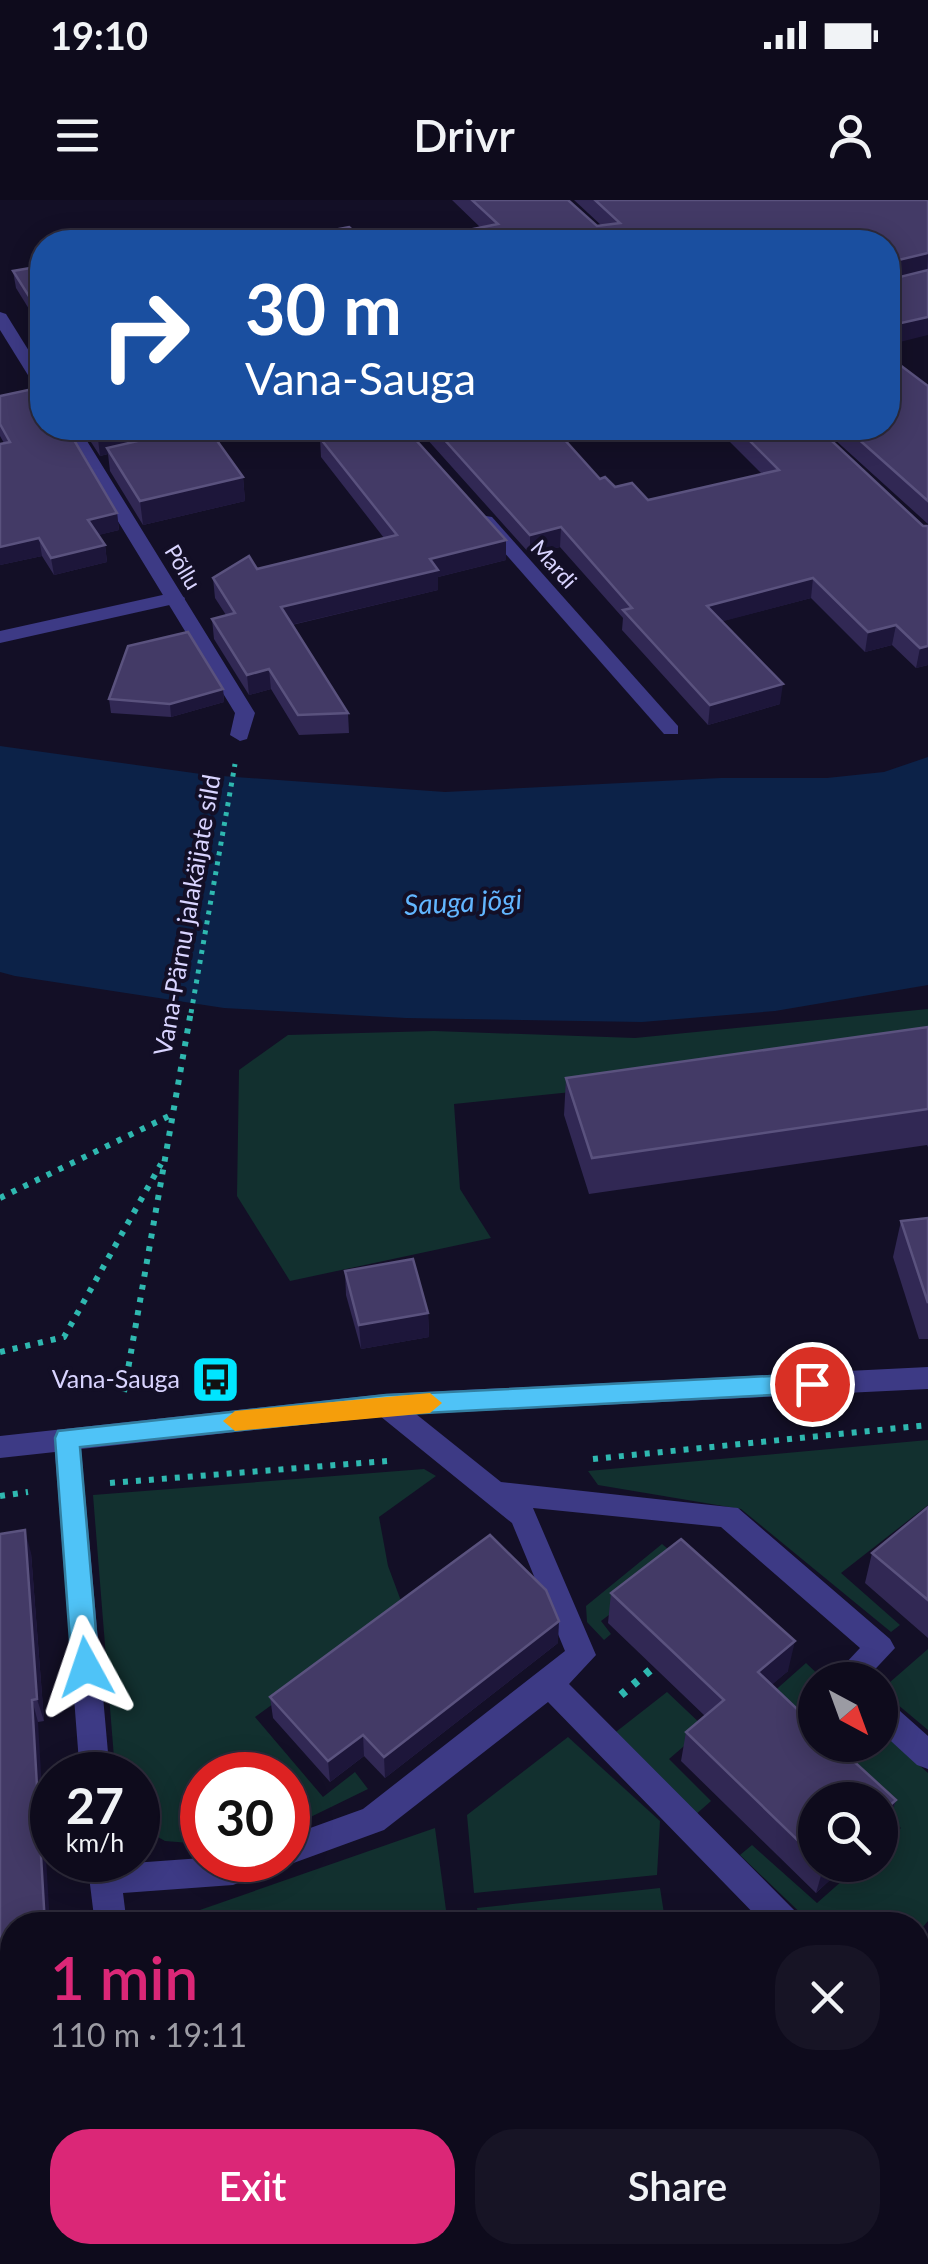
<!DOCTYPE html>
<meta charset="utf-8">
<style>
body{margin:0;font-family:Lato,sans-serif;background:#171425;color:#f1f3f6;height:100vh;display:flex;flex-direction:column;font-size:38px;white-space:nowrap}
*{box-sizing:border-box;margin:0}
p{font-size:32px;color:#9b9ba3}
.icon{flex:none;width:55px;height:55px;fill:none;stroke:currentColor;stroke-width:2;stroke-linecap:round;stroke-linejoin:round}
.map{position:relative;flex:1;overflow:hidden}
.panel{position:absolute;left:0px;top:1712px;width:930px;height:352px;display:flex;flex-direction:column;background:#0e0b1c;border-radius:40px 40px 0 0;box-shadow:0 5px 25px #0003,0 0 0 2px #2e2b3b}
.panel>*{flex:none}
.top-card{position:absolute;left:30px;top:30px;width:870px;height:210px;border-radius:40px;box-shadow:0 5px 25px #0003,0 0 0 2px #2e2b3b;background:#1a4fa0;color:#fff;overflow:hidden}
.needle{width:65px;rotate:139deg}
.tools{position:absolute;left:798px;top:1462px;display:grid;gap:20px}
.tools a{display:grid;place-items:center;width:100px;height:100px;border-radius:50%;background:#0e0b1c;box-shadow:0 5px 25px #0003,0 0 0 2px #2e2b3b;font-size:50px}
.speed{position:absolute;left:30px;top:1552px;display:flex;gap:20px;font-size:50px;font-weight:700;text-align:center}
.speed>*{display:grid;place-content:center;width:130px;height:130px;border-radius:50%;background:#0e0b1c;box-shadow:0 5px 25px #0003,0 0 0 2px #2e2b3b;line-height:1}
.speed small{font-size:25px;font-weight:400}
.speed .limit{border:15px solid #d22;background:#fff;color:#111}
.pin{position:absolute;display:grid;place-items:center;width:85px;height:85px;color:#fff;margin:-42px;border:5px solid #fff;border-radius:50%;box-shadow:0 2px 10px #0007}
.me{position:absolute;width:110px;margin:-55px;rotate:355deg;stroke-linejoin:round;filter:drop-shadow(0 0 8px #0008)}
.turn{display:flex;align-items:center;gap:35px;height:210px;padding:0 50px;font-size:45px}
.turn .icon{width:130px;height:130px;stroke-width:2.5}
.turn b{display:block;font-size:70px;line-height:85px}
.round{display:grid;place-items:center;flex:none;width:105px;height:105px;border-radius:40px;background:#171425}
.headline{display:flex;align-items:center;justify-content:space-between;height:170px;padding:0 50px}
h1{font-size:60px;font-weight:600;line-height:75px;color:#db2777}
.button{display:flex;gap:20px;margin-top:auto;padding:20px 50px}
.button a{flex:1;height:115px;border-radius:40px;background:#db2777;color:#fff;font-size:40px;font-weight:600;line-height:115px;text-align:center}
.button a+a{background:#171425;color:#f1f3f6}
.status{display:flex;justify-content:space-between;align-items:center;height:70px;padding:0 50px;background:#0e0b1c;direction:ltr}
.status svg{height:28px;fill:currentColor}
header{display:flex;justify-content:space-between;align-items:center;height:130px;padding:0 50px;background:#0e0b1c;font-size:45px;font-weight:600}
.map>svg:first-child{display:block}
</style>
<div class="status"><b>19:10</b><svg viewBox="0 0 49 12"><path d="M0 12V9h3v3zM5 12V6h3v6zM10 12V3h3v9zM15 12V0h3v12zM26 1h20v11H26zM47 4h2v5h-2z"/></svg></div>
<header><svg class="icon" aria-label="menu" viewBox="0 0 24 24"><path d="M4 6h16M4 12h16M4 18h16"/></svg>Drivr<svg class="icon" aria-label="person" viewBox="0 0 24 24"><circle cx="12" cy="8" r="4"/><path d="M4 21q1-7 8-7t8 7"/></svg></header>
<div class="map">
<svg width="928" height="2064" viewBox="0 0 928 2064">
<rect width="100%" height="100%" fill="#130f26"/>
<g fill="#12302f">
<polygon points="928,809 928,847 709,878 454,904 460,989 491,1038 290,1081 237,996 239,870 288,835 434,831 635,838"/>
<polygon points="928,1240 928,1305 841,1373 900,1425 891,1432 741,1309 598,1285 588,1271"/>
<polygon points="424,1269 436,1276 379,1317 388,1366 404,1409 255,1517 323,1597 355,1572 368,1589 288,1628 288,1575 202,1575 202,1644 165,1641 138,1626 138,1575 116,1575 115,1570 93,1295"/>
<polygon points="662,1344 681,1360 601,1421 611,1434 604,1440 587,1422 586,1406"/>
<polygon points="928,1449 928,1530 897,1504 889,1483"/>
<polygon points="806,1463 824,1480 815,1480 815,1545 880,1545 880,1530 928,1573 928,1721 923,1727 813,1725 740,1655 752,1645 817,1703 860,1665 880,1665 880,1647 901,1628 880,1609 880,1600 762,1502"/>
<polygon points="667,1492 705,1528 669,1559 711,1601 694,1616 612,1535"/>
<polygon points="568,1537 660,1621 657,1675 474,1693 467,1615"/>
<polygon points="435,1628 448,1725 174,1725 174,1719"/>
<polygon points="660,1688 665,1720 670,1725 479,1725 477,1708"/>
<polygon points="12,1795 12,2052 98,2053 99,2064 0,2064 0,1798"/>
</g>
<polygon fill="#0c2248" points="0,546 208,575 445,592 721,578 827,578 884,572 928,557 928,785 775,811 642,822 406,818 224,808 15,776 0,772"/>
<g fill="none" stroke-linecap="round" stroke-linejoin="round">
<polyline stroke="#2fb8b0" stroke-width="5" stroke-dasharray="4 6" stroke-linecap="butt" points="191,813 235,564"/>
<g stroke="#2fb8b0" stroke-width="6" stroke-dasharray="5 8" stroke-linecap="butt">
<polyline points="0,998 171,915"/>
<polyline points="0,1152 64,1137 161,964"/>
<polyline points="124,1192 191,811"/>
<polyline points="593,1259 928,1225"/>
<polyline points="110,1283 387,1261"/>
<polyline points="0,1296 28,1292"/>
</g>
<g stroke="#2fb8b0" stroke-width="8" stroke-dasharray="6 10" stroke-linecap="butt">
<polyline points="621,1495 654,1467"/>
<polyline points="0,1785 12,1783"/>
</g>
<polygon fill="#3d3a85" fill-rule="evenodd" points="176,392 185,398 183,402 0,443 0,431"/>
<g fill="#3d3a85" fill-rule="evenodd">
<polygon points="0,112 6,114 42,172 42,189 36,188 0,130"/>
<polygon points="61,228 79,228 255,513 247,539 240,541 230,535 235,513"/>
<polygon points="246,228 277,228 183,251 174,246"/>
<polygon points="486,316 492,317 678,526 678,534 664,534 480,325 480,317"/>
<polygon points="928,1167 928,1189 416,1214 501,1282 738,1308 890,1439 895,1448 865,1480 830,1480 860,1448 721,1327 533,1308 596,1455 569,1484 798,1714 803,1725 765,1725 548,1502 384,1630 288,1665 277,1660 288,1660 288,1636 363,1609 565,1451 512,1323 380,1216 81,1249 110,1575 80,1575 55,1252 0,1258 0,1236 385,1194"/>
<polygon points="880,1499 891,1503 928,1536 928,1569 917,1565 880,1531"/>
<polygon points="202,1658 277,1660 272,1670 233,1685 123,1693 127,1725 95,1725 87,1660 119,1660 119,1664"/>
<polygon points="918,1740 928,1740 928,1772 918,1771"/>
<polygon points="136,2052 171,2052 172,2064 136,2064"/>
</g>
</g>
<g fill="#312854">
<polygon points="452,0 568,0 597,26 602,26 574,0 928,0 928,135 481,28"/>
<polygon points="42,66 42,130 16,88 13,71"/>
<polygon points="928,186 928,324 822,228 888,228"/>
<polygon points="0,196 117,313 119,330 98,335 105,345 107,362 54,375 42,356 0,365 0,244 4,243 0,236"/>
<polygon points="82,228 208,228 243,277 245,301 143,325 110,271 108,254 100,256"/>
<polygon points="330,228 405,228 506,340 506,360 438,377 438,390 292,425 348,513 349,533 299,535 271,489 249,495 214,439 212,419 226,415 215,398 213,378 257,369 384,338 321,257 320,238 335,234"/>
<polygon points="417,228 554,228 600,279 615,287 648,300 762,274 716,228 818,228 928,465 916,468 892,445 865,452 811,398 722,421 780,504 708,525 622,430 623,418 560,347 530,354"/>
<polygon points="223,489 224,502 171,517 111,513 109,499"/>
<polygon points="928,827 928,947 927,945 589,994 564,915 566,878"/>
<polygon points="928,1018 928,1139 919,1139 893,1057 901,1021"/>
<polygon points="345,1071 428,1113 429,1137 361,1149 346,1095"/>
<polygon points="928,1307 928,1438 865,1383 872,1353"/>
<polygon points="0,1334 31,1353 44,1521 38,1522 12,1725 12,1778 0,1780"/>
<polygon points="611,1393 788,1471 771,1485 896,1600 887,1628 880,1634 880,1600 815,1600 815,1665 846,1665 816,1693 681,1561 686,1532 705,1516 608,1423"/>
<polygon points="558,1443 385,1578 364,1556 330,1582 273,1518 270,1497"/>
</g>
<g fill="#1d163a">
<polygon points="928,53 927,71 888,80 890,62"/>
<polygon points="928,117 928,135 888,145 888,126"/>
<polygon points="152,228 198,228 107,248 108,254 100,256 98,239"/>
<polygon points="243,277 245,301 143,325 140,301"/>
<polygon points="117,313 119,330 91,337 88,320"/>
<polygon points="561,327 560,347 530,354 530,335"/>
<polygon points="39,338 42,356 0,365 0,347"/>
<polygon points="506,340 506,360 438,377 438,390 282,427 281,407 430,359"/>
<polygon points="105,345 107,362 54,375 51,358"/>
<polygon points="813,378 811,398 705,426 707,406"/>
<polygon points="896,425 892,445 865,452 868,432"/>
<polygon points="928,446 928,465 916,468 920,448"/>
<polygon points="269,469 271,489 249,495 247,475"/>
<polygon points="783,484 780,504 708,525 710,505"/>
<polygon points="223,489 224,502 171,517 170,504"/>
<polygon points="428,1113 429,1137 361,1149 359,1125"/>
<polygon points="25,1330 31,1353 44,1521 37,1499"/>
<polygon points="559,1421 558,1443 385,1578 384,1557"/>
<polygon points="795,1441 788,1471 752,1502 758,1472"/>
<polygon points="32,1500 38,1522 50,1725 45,1725"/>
<polygon points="363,1535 364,1556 330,1582 328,1561"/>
<polygon points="896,1600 887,1628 880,1634 880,1614"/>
<polygon points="824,1665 846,1665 816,1693"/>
<polygon points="928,1825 928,1837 918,1840 918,1827"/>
</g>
<g fill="#433a66" stroke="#5a527e" stroke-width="2.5">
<polygon points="472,0 568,0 597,26 620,23 595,0 928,0 928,53 890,62 888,73 888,42 409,42 498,24"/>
<polygon points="349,27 365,42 270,42"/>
<polygon points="42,66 42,117 13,71"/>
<polygon points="928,70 928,117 888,126 888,76 892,79"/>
<polygon points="888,156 928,186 928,301 846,228 888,228"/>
<polygon points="42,187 42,228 67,228 117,313 88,320 105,345 51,358 39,338 0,347 0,244 10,242 0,224 0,196"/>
<polygon points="90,228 152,228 98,239"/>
<polygon points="194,228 208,228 243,277 140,301 107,248"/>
<polygon points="344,228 405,228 506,340 430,359 438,370 281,407 348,513 298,515 269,469 247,475 212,419 235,413 213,378 249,356 257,369 397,335 320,238 347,231"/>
<polygon points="434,228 554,228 600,279 605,277 615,287 632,283 648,300 779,270 737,228 818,228 923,326 928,326 928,446 920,448 896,425 868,432 813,378 707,406 783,484 710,505 623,410 632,408 561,327 530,335"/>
<polygon points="188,432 223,489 170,504 109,499 128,446"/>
<polygon points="928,827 928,909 592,958 566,878"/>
<polygon points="928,1018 928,1103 901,1021"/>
<polygon points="413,1059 428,1113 359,1125 345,1071"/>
<polygon points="928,1307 928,1400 872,1353"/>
<polygon points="25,1330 37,1499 32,1500 45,1725 12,1725 12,1758 0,1760 0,1334"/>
<polygon points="490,1335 546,1390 559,1421 384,1557 363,1535 328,1561 270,1497"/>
<polygon points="681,1339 795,1441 758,1472 815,1526 815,1545 836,1545 896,1600 880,1614 880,1600 815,1600 815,1657 686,1532 724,1500 611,1393"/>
<polygon points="928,1780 928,1825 918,1827 918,1781"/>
<polygon points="928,2017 928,2064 525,2064 623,2052 918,2052 918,2018"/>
</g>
<polygon fill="#4fc3f7" stroke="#337fa1" stroke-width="2.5" points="812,1174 824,1184 812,1193 386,1215 80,1247 99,1467 95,1475 86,1479 76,1475 72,1467 55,1238 58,1231 386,1195"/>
<polygon fill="#f59e0b" points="430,1193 442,1203 430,1213 235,1231 223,1221 235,1211"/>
<defs>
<symbol id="bus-square" viewBox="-11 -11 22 22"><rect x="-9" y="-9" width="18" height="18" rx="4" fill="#00e5ff" stroke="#130f26"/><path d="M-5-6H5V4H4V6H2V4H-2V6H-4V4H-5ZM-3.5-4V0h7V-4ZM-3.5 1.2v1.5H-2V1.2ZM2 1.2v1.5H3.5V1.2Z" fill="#111"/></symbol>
</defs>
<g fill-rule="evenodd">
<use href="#bus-square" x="188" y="1152" width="55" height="55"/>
</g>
<g text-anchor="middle" stroke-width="8" stroke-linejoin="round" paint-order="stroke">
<g font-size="22" fill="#d9d4ff" stroke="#130f26">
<text transform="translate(554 364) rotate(48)" y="8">Mardi</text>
<text transform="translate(183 367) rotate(59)" y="8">Põllu</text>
</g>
<g font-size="25" fill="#d9d4ff" stroke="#130f26">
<text transform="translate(187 715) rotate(-80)" y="9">Vana-Pärnu jalakäijate sild</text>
</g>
<g font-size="25" fill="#d9d4ff" stroke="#130f26" text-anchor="end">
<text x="180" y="1188">Vana-Sauga</text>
</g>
<g font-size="28" font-style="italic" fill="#62b6ff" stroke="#130f26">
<text transform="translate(463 702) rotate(-3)" y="10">Sauga jõgi</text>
</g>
</g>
</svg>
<div class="tools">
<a><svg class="needle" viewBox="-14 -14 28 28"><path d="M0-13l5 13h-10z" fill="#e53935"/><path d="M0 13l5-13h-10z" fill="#9b9ba3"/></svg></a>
<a><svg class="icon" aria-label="search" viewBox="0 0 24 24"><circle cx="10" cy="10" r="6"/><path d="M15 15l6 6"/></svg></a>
</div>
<div class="speed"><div>27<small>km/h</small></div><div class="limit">30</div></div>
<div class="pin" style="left:812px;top:1184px;background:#d93025"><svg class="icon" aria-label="arrive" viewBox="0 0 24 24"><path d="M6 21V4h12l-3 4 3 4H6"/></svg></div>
<svg class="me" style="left:86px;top:1467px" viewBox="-20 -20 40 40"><path d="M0-17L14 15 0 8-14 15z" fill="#4fc3f7" stroke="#fff" stroke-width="4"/></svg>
<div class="top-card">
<div class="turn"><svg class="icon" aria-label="right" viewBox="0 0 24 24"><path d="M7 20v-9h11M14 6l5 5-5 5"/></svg><div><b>30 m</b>Vana-Sauga</div></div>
</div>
<section class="panel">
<div class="headline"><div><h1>1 min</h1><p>110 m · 19:11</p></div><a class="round"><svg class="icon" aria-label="close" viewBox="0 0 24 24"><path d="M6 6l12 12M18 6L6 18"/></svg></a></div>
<div class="button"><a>Exit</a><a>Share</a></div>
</section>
</div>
